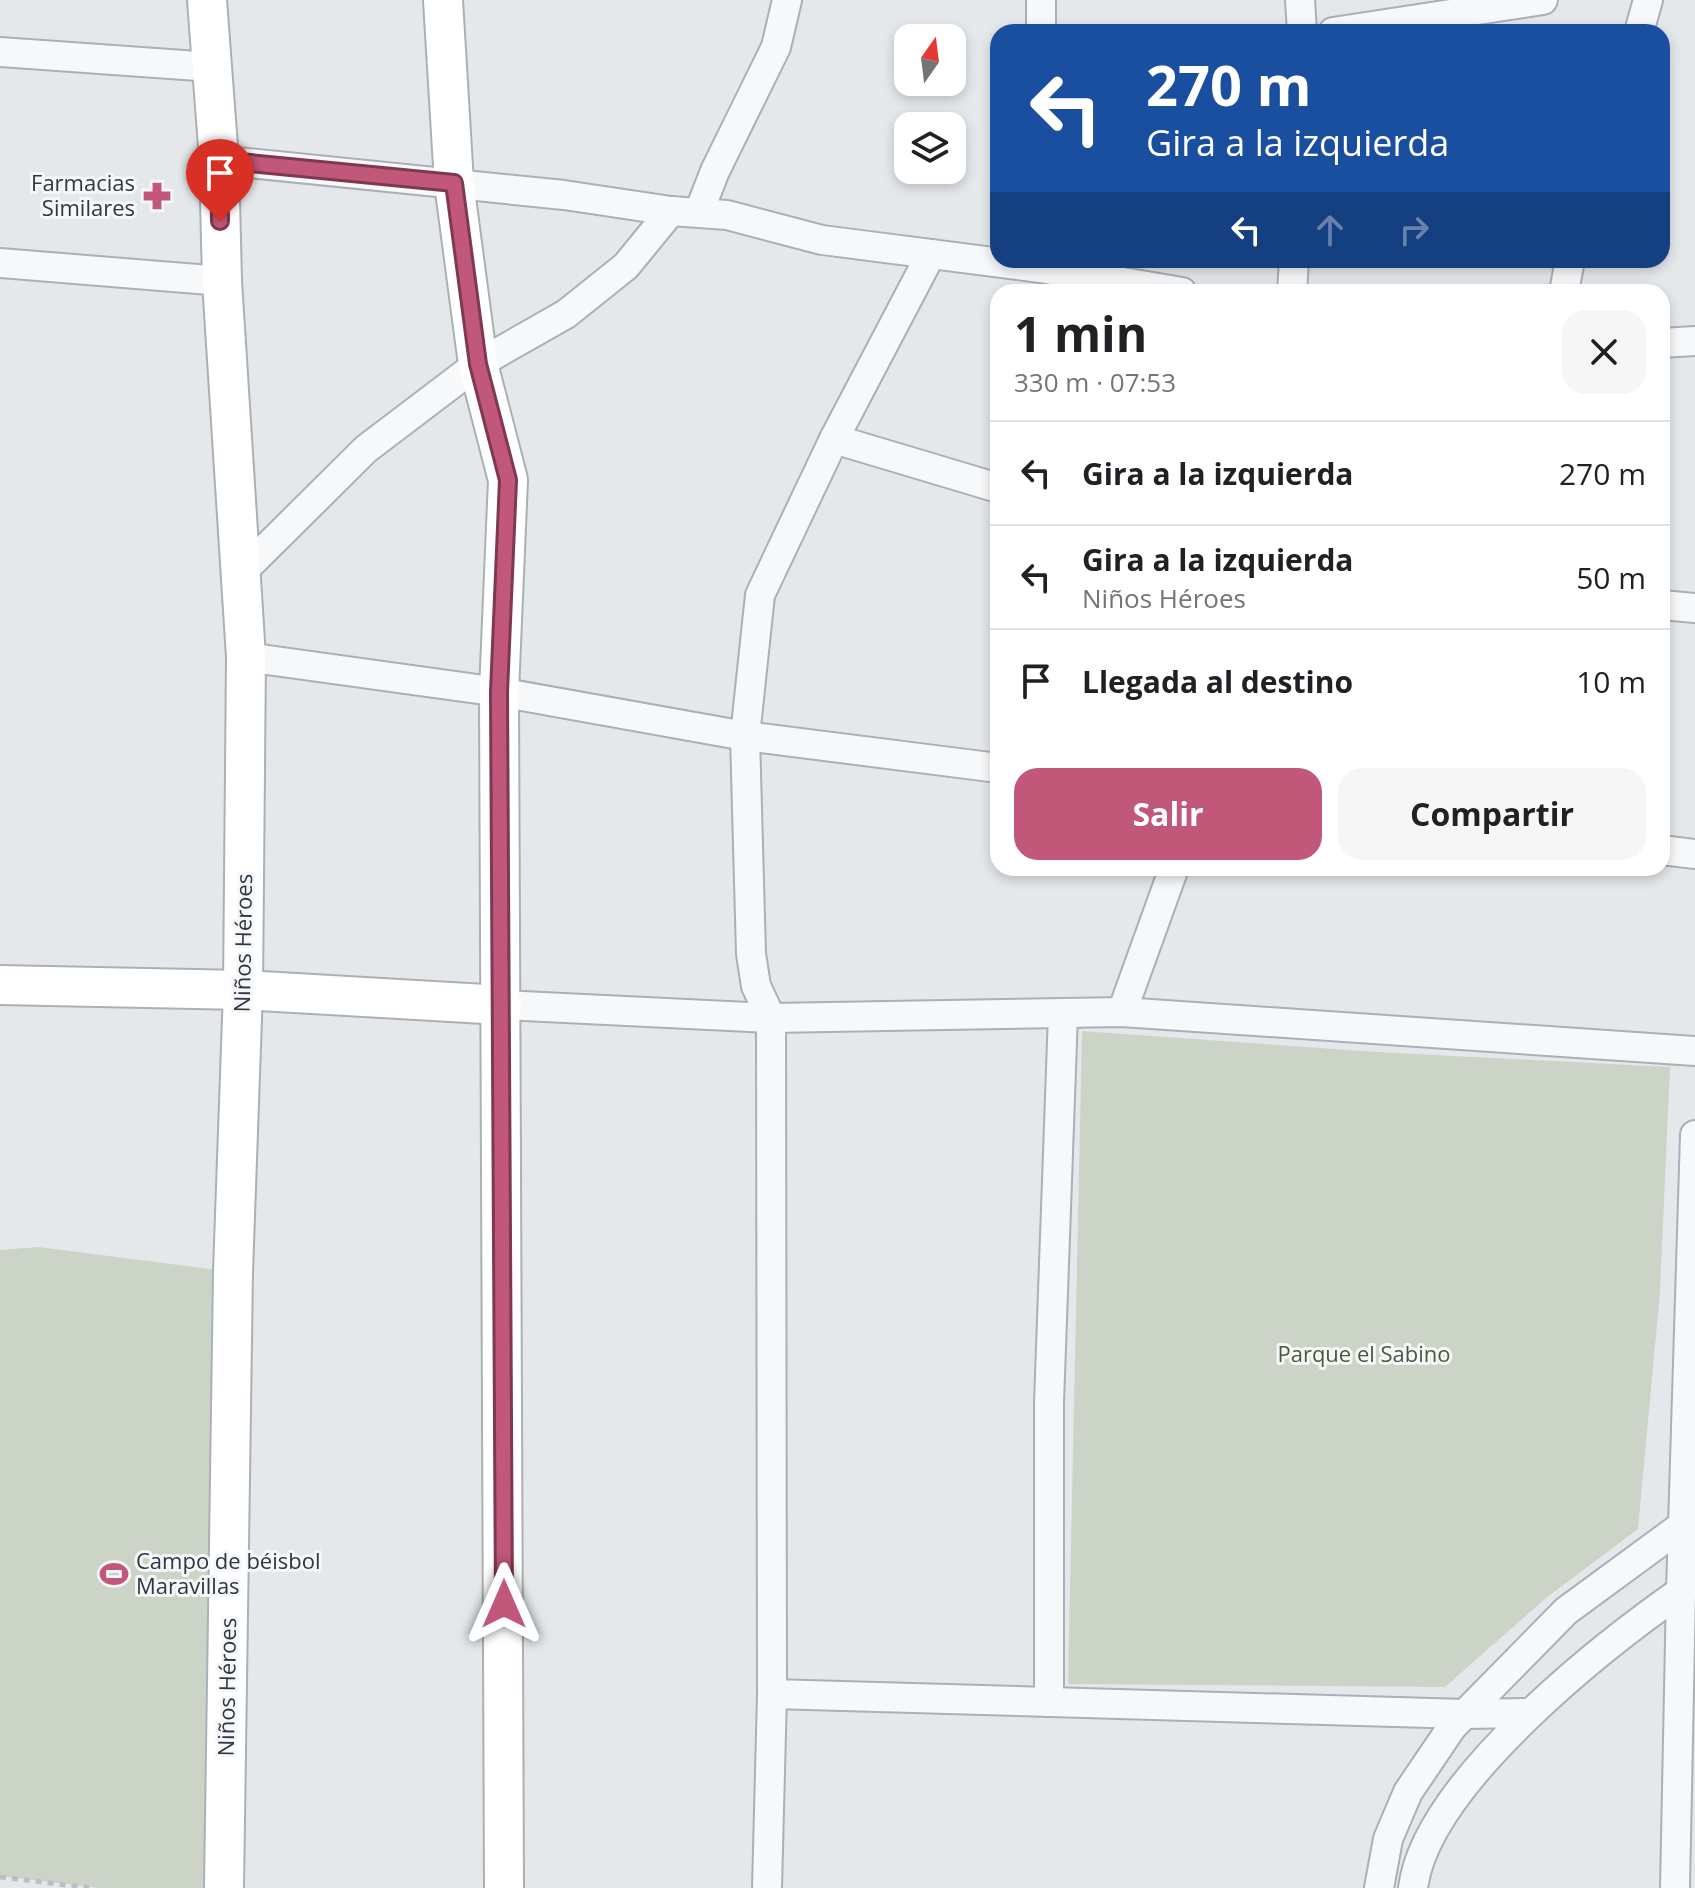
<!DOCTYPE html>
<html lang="es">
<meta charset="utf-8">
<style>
body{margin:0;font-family:"Open Sans",sans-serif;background:#f6f6f6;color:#202124;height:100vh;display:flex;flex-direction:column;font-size:30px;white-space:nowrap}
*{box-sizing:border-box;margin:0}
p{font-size:26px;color:#757577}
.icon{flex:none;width:44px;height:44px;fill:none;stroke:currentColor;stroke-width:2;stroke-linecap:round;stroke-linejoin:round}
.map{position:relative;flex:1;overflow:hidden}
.sheet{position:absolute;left:990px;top:284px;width:680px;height:592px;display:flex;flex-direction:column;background:#fff;border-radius:24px;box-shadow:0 4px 12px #0003}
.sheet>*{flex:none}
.guide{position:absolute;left:990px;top:24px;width:680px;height:244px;border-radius:24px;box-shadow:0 4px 12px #0003;background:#1a4fa0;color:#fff;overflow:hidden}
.needle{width:52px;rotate:14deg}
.tools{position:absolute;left:894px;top:24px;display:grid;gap:16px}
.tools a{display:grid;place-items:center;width:72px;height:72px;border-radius:16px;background:#fff;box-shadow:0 4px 12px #0003;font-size:40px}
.pin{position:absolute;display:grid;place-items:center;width:68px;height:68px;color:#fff;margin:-82px -34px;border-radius:50% 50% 50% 0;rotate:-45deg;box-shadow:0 0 8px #0007}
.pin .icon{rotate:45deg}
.me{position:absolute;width:88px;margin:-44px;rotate:0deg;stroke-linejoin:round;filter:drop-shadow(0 0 6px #0008)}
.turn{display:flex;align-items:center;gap:28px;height:168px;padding:0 24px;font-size:36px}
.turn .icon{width:104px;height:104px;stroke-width:2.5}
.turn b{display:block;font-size:56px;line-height:68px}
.lanes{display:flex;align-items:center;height:76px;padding:0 24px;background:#0003;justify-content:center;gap:40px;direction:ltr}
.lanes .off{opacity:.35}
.round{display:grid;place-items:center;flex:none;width:84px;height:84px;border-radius:24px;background:#f6f6f6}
.head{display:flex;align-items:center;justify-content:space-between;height:136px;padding:0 24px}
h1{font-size:48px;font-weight:700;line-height:60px}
.cta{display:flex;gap:16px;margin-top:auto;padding:16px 24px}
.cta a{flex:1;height:92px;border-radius:24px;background:#c15879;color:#fff;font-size:32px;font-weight:700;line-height:92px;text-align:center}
.cta a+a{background:#f6f6f6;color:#202124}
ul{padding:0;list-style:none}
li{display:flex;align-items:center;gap:24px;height:104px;padding:0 24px;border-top:2px solid #e0e0e0}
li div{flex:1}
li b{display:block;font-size:30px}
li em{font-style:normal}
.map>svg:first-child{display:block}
</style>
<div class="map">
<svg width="1695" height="1888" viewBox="0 0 1695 1888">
<rect width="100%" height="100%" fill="#e5e8eb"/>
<g fill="#ccd4c7">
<polygon points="1082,1031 1377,1052 1670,1067 1660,1292 1638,1529 1546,1598 1445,1687 1068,1684"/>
<polygon points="39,1247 233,1272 224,1888 99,1888 0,1876 0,1250"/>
</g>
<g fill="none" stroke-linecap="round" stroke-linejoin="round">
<defs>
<g id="street">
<polyline points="1300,0 1302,32"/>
<polyline points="1041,32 1041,0"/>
<polyline points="1333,32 1543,0"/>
<polyline points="1639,32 1648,0"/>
<polyline points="0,52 212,67"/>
<polyline points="219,160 564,195 671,211 727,215 822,240 1040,268 1182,292"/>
<polyline points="699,212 715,171 776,47 787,0"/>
<polyline points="0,263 222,281"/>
<polyline points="1292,292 1294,260"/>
<polyline points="1564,292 1570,260"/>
<polyline points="1662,343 1695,341"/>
<polyline points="834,439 998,488"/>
<polyline points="240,574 366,449 478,364 566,314 626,266 671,211"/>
<polyline points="1662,605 1695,608"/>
<polyline points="246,657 499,692 745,736 998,768"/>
<polyline points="1662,850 1695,854"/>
<polyline points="502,1005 771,1018 1122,1012 1695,1051"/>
<polyline points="1122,1012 1174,868"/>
<polyline points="772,1694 1465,1714 1530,1713"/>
<polyline points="1049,1702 1049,1403 1063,1014"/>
<polyline points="767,1888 772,1694 771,1018 756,986 751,954 745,736 760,595 834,439 931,254"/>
<polyline points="1379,1888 1388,1839 1408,1792 1452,1727 1566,1611 1694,1517"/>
<path d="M 1413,1888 C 1426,1783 1606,1643 1690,1585"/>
<polyline points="1675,1888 1681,1591 1695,1135"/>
</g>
<g id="secondary">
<polyline points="207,0 219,160 222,281 246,657 243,990 233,1272 224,1888"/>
<polyline points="443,0 454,183 478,364 508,480 499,692 504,1888"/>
<polyline points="0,985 243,990 502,1005"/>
</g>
</defs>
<use href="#street" stroke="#aab0b5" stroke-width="32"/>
<use href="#secondary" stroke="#aab0b5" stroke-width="42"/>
<polyline stroke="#bbbec3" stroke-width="5" stroke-dasharray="6 6" stroke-linecap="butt" points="0,1877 91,1888"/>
<use href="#street" stroke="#f7f8fa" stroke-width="28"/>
<use href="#secondary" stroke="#fff" stroke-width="38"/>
</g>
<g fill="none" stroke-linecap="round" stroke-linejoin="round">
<defs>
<polyline id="route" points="220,221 219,160 454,183 478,364 508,480 499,692 504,1604"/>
</defs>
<use href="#route" stroke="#7d394f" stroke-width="20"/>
<use href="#route" stroke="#c15879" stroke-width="14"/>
</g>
<defs>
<symbol id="pharmacy-bare" viewBox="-9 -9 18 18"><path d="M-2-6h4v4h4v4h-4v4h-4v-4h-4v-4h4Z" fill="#c15879" stroke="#f5f7f8" stroke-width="2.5" paint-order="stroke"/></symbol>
<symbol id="stadium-bare" viewBox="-9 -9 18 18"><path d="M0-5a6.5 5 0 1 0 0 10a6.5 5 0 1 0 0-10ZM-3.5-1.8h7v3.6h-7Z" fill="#c15879" stroke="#f5f7f8" stroke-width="2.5" paint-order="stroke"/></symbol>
</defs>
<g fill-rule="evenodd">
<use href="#pharmacy-bare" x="137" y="176" width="40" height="40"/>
<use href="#stadium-bare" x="94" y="1554" width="40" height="40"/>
</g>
<g text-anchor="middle" stroke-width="6" stroke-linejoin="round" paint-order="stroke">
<g font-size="22" fill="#2e3842" stroke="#f5f7f8" text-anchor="end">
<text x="135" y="191">Farmacias<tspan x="135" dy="25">Similares</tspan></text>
<text x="136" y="1569" text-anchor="start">Campo de béisbol<tspan x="136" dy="25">Maravillas</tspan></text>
</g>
<g font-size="22" fill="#2e3842" stroke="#f5f7f8">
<text transform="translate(243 943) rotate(-89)" y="8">Niños Héroes</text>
<text transform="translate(227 1687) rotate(-89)" y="8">Niños Héroes</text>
</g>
<g font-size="22" fill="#485c3d" stroke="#f5f7f8">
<text x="1364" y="1362">Parque el Sabino</text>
</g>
</g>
</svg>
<div class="tools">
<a><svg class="needle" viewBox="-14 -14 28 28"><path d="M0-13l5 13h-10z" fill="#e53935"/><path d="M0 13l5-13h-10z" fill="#757577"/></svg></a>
<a><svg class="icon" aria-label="layers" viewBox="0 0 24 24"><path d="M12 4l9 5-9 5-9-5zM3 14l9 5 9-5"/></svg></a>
</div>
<div class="pin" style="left:220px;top:221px;background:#d93025"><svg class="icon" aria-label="arrive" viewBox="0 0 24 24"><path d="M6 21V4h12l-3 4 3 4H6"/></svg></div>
<svg class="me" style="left:504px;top:1604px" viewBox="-20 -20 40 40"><path d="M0-17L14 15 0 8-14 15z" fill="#c15879" stroke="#fff" stroke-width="4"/></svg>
<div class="guide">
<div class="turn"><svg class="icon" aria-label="left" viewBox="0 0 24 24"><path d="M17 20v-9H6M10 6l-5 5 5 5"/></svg><div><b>270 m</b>Gira a la izquierda</div></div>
<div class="lanes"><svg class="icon" aria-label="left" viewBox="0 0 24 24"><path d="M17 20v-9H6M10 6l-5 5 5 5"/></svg><svg class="icon off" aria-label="ahead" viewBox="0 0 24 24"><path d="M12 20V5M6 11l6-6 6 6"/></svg><svg class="icon off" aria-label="right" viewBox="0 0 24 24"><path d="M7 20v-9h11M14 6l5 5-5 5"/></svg></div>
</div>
<section class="sheet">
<div class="head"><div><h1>1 min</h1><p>330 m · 07:53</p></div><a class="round"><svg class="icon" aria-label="close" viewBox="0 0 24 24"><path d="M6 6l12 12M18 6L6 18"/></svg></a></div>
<ul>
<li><svg class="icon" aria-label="left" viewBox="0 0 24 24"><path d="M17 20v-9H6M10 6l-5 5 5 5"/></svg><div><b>Gira a la izquierda</b></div><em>270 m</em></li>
<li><svg class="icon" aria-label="left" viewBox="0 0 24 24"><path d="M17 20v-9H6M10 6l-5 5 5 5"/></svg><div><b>Gira a la izquierda</b><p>Niños Héroes</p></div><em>50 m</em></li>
<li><svg class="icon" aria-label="arrive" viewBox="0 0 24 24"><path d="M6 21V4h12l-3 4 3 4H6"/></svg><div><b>Llegada al destino</b></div><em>10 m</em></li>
</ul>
<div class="cta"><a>Salir</a><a>Compartir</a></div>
</section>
</div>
